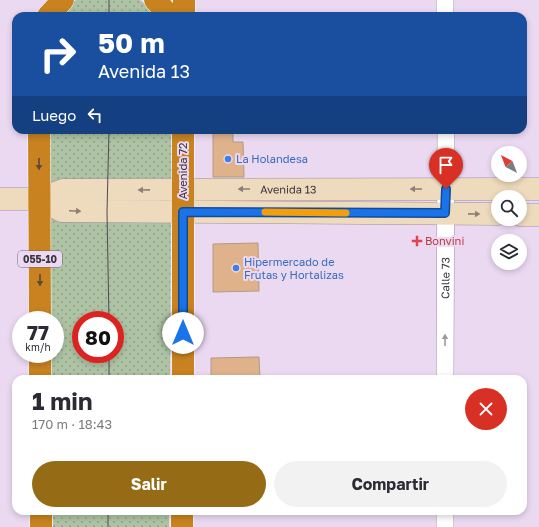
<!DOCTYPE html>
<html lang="es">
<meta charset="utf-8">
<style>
body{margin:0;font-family:"Golos Text",sans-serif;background:#f2f2f3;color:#2b2b33;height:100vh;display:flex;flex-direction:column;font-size:15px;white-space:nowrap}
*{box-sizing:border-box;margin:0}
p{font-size:13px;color:#7c7c81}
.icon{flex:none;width:22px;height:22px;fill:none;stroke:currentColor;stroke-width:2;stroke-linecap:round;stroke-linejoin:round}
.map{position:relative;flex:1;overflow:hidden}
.side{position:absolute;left:12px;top:375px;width:515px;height:140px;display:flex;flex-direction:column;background:#fff;border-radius:12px;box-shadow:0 2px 6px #0003}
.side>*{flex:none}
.guide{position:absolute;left:12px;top:12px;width:515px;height:122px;border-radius:12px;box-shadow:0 2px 6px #0003;background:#1a4fa0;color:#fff;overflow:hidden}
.needle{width:26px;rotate:318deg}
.tools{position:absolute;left:491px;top:146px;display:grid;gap:8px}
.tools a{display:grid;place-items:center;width:36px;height:36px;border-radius:50%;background:#fff;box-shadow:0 2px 6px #0003;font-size:20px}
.speed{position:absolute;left:12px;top:311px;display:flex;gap:8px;font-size:20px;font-weight:700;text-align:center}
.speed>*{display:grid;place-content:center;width:52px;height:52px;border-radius:50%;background:#fff;box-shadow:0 2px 6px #0003;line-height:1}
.speed small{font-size:10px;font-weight:400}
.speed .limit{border:6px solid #d22;background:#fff;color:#111}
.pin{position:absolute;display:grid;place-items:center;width:34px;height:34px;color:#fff;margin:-41px -17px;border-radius:50% 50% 50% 0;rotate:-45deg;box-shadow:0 0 4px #0007}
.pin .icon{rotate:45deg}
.me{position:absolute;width:44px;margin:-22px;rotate:0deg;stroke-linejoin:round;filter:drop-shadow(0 0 3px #0008)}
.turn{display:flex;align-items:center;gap:14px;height:84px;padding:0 20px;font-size:18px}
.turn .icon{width:52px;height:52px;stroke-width:2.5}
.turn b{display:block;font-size:28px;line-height:34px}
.then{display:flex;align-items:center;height:38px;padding:0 20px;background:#0003;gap:8px;font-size:15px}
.round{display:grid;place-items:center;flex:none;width:42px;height:42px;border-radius:21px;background:#f2f2f3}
.overview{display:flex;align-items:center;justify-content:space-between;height:68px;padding:0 20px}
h1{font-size:24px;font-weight:700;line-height:30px}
.primary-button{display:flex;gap:8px;margin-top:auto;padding:8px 20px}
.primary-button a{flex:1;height:46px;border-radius:24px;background:#956b16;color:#fff;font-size:16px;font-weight:700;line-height:46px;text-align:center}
.primary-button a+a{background:#f2f2f3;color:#2b2b33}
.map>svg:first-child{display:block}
</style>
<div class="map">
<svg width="539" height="527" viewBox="0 0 539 527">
<defs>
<pattern id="grass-dots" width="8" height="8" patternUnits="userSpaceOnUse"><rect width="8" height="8" fill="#adc3a3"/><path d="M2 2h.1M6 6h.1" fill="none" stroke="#8e9f86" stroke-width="1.8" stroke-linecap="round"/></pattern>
</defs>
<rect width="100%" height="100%" fill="#ebd9f2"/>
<g fill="url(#grass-dots)" fill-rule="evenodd">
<polygon points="76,0 140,0 159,16 58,16"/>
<polygon points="48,130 171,130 172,182 47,182"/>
<path d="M 171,218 L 170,379 L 50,379 L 50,354 L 55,354 L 55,320 L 49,320 L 47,219 ZM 81,320 L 115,320 L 115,354 L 81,354 Z"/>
<rect x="53" y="511" width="116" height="16"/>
</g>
<g fill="#e0b28c" stroke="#b09986">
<polygon points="213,130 233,130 233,142 243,142 244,177 213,177"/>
<polygon points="258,243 259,291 213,292 213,244"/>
<polygon points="259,357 260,379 211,379 211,358"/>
</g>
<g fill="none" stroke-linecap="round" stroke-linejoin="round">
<defs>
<g id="street">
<polyline points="445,0 445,16"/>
<path id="s1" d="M 445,379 L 446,130"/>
<polyline points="445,527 445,511"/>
</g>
<g id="secondary">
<path id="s2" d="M 0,199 L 39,199 L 63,190 L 539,189"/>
<polyline points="39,199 62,211 498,214"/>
<polyline points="520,215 539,215"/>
</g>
<g id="highway">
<polyline points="155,0 170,16"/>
<polyline points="48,16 63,0"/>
<polyline points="184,16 184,0"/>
<polyline points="39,130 40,320"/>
<polyline points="40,354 40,379"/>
<polyline points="183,379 183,130"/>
<polyline points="41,511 41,527"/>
<polyline points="182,527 182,511"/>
</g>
</defs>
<use href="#street" stroke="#9f8ea5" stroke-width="18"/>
<use href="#secondary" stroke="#9f8ea5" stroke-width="23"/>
<use href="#highway" stroke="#fff" stroke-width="23"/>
<use href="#street" stroke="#fff" stroke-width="17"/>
<use href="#secondary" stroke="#eedabc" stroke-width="22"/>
<use href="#highway" stroke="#c8821f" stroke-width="22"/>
<g stroke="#514954" stroke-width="1">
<polyline points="109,0 109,16"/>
<polyline points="109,320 107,212 109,130"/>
<polyline points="109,379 109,354"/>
<polyline points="108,527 108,511"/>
</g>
</g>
<defs><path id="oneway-solid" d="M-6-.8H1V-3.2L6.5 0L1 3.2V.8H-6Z"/></defs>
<g fill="#5e4836">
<use href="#oneway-solid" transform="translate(39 164) rotate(90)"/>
<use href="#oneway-solid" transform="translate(40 280) rotate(90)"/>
</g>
<g fill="#8c7f76">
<use href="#oneway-solid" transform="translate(244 189) rotate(180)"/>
<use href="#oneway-solid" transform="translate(416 189) rotate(180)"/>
<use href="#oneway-solid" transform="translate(144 190) rotate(179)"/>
<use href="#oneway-solid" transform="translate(75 211) rotate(2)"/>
<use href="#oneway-solid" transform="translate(474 214) rotate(1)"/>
</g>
<use fill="#9d9a9e" href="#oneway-solid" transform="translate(445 340) rotate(-90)"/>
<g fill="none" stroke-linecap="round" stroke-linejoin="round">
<defs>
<polyline id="route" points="183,333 183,212 445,213 446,189"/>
</defs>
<use href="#route" stroke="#114b97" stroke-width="10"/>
<use href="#route" stroke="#1a73e8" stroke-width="7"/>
<polyline stroke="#f59e0b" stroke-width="7" points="265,212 346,213"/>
</g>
<g fill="#3f7fe0" stroke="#ebd9f2" stroke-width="1.5">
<circle cx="228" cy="159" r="4"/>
<circle cx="236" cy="268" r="4"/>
</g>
<path fill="#e0444e" stroke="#ebd9f2" stroke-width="1.5" d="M415 235h4v4h4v4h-4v4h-4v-4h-4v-4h4z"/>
<g text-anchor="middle" stroke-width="4" stroke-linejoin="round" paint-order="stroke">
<rect fill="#ebd9f2" stroke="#706673" stroke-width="1" x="18" y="251" width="44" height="16" rx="3"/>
<g font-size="10" font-weight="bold" fill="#3b343d">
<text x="40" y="263">055-10</text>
</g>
<g font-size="11" fill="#366cbe" stroke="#ebd9f2" text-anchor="start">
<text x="236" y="163">La Holandesa</text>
<text x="244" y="266">Hipermercado de<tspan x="244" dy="13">Frutas y Hortalizas</tspan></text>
</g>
<g font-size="11" fill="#3b343d" stroke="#ebd9f2">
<text transform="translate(183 171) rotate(-90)" y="4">Avenida 72</text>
<text dy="4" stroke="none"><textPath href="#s2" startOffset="290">Avenida 13</textPath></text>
<text dy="4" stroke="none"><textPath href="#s1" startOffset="101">Calle 73</textPath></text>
</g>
<g font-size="11" fill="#be3a42" stroke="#ebd9f2" text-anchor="start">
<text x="425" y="245">Bonvini</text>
</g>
</g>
</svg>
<div class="tools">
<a><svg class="needle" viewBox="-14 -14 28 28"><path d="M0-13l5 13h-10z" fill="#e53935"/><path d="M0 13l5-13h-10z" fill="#7c7c81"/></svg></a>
<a><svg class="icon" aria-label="search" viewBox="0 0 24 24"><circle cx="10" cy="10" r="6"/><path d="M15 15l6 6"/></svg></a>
<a><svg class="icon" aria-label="layers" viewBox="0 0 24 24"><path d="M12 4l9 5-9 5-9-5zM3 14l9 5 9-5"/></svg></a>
</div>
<div class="speed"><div>77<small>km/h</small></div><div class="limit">80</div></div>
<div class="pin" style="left:446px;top:189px;background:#d93025"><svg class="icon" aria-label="arrive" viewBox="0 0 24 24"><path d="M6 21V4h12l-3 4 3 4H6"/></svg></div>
<svg class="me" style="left:183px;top:333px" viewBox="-20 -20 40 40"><circle r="19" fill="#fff"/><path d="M0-13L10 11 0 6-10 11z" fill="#1a73e8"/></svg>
<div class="guide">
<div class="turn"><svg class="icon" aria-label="right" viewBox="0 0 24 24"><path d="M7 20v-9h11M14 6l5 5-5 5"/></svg><div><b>50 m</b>Avenida 13</div></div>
<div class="then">Luego<svg class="icon" aria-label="left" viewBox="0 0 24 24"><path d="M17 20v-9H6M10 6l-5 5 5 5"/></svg></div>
</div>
<section class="side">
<div class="overview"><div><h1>1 min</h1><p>170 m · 18:43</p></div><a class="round" style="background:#d93025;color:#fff"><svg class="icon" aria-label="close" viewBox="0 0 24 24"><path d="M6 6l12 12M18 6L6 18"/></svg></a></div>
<div class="primary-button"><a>Salir</a><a>Compartir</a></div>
</section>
</div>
